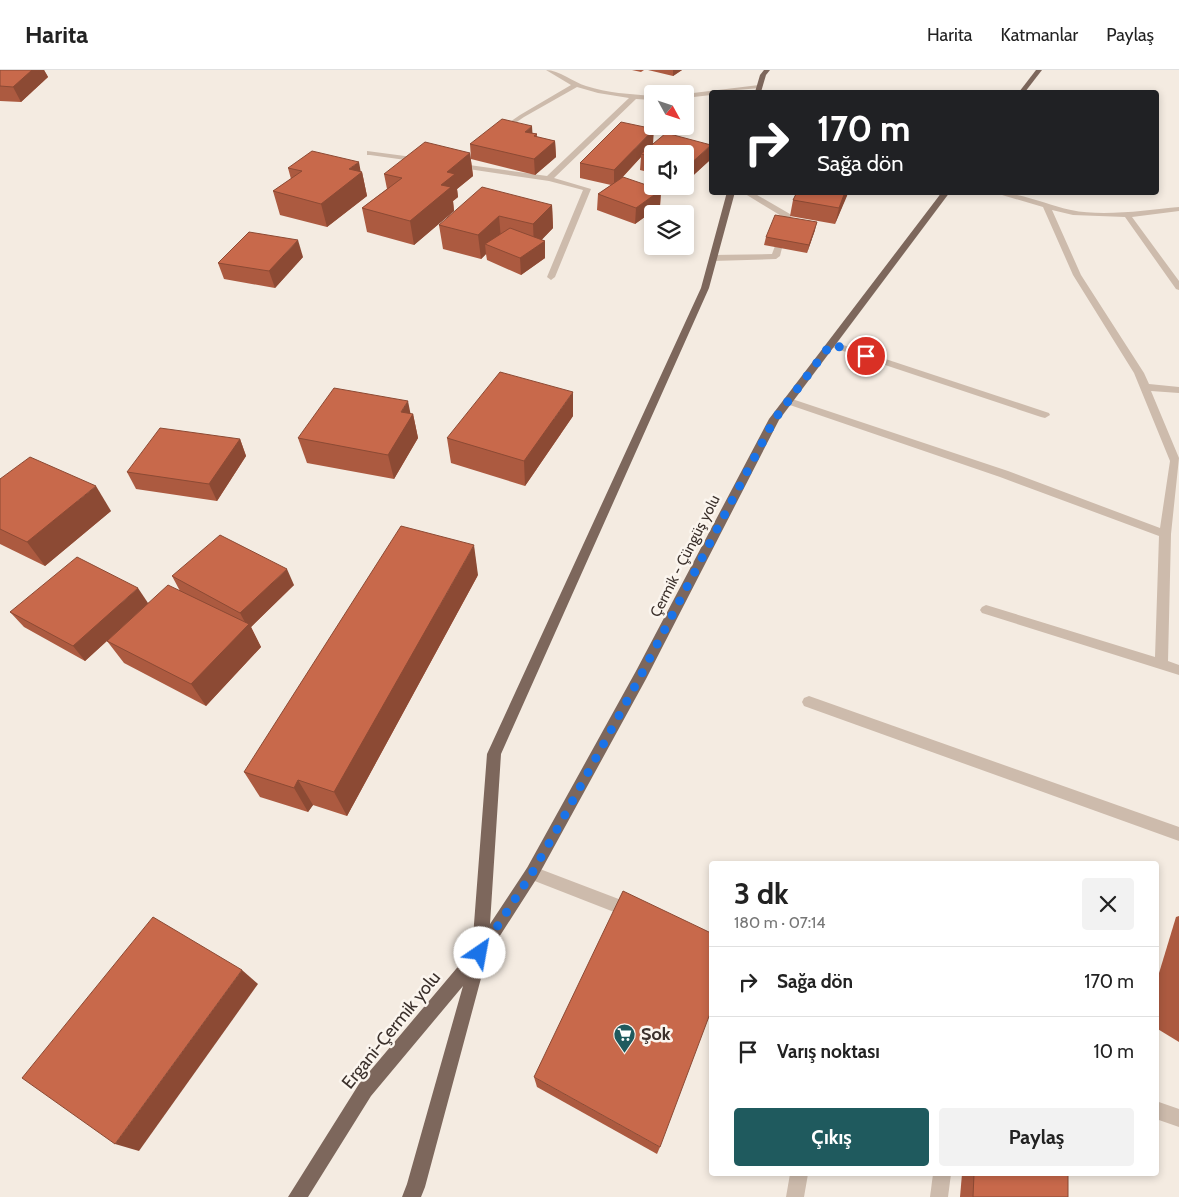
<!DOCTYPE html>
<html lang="tr">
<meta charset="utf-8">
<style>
body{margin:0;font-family:Cabin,sans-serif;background:#f2f2f2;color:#222;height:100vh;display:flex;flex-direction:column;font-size:19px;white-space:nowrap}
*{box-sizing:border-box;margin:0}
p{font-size:16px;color:#767676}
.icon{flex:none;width:28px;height:28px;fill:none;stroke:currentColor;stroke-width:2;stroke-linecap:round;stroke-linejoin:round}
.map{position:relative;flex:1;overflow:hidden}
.panel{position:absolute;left:709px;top:791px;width:450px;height:315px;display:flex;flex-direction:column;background:#fff;border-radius:5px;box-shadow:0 2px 8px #0003}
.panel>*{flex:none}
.guide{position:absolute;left:709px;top:20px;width:450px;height:105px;border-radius:5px;box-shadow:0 2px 8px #0003;background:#202124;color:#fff;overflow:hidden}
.needle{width:32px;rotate:130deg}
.buttons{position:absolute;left:644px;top:15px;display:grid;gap:10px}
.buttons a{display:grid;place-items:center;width:50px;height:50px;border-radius:5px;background:#fff;box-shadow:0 2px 8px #0003;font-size:25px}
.pin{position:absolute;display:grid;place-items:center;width:42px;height:42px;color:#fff;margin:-21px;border:2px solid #fff;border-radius:50%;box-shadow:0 1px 5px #0007}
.me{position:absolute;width:55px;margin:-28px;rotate:33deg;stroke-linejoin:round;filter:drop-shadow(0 0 4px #0008)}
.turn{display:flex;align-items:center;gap:18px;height:105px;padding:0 25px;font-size:22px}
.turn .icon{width:65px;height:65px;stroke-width:2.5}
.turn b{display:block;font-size:35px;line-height:42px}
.round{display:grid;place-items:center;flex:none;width:52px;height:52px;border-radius:5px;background:#f2f2f2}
.overview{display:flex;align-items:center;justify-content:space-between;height:85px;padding:0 25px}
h1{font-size:30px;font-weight:800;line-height:38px}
.button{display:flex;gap:10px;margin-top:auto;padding:10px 25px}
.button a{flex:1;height:58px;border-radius:5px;background:#1f5a5e;color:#fff;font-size:20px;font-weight:800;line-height:58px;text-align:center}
.button a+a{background:#f2f2f2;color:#222}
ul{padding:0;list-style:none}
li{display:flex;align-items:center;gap:15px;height:70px;padding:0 25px;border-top:1px solid #e0e0e0}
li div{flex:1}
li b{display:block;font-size:19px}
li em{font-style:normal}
header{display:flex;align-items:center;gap:30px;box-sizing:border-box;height:70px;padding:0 25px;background:#fff;border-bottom:1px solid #e0e0e0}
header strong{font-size:24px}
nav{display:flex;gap:28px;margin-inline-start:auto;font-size:18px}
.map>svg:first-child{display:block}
</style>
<header>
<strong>Harita</strong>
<nav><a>Harita</a><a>Katmanlar</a><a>Paylaş</a></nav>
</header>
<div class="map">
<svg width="1179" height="1127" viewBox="0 0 1179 1127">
<rect width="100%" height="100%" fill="#f4ebe1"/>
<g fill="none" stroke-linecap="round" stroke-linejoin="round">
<g fill="#cdbbac" fill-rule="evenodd">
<path d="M 546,0 C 559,0 573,12 586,16 C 607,23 630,24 652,26 L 652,30 L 636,29 L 554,108 L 591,119 L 555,207 L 551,210 L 547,207 L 583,120 L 549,111 L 455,97 L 451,95 L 455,93 L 547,106 L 629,28 L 598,23 L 577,17 L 524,47 L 502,62 L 498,62 L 498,60 L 520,45 L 571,15 Z"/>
<polygon points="759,15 762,17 761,18 711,22 711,25 685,28 685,24"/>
<polygon points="367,81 420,88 424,90 420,92 370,85 367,85"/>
<polygon points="742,122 752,122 790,144 791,146 787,157 780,155 783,147"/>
<path d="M 992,122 C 1020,122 1045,134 1071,140 C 1103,147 1147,140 1179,137 L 1179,141 L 1132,147 L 1179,211 L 1179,220 L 1176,219 L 1125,147 L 1073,145 L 1052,140 L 1081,205 L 1144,303 L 1149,314 L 1179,317 L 1179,323 L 1151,321 L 1179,388 L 1171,464 L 1168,591 L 1179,595 L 1179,605 L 982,543 L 980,540 L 982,537 L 986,535 L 1155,587 L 1159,466 L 1000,407 L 784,333 L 783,331 L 784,329 L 792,329 L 1008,401 L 1160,458 L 1170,391 L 1134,303 L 1073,205 L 1043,137 Z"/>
<polygon points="775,176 782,178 780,186 776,189 713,191 709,188 713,185 772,184"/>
<polygon points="831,271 1049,343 1050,345 1045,348 1041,347 828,276 828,272"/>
<polygon points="809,626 1179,757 1179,771 804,636 802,632 804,628"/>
<polygon points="532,796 637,836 640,841 637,846 632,849 527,808 524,803 527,798"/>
<polygon points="1156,1031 1179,1039 1179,1057 1156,1049"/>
<polygon points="790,1104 808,1104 804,1127 786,1127"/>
<polygon points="933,1104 951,1104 948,1127 930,1127"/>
</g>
<g fill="#7d675c" fill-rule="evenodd">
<polygon points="764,0 770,0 766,5 761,22 755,22 760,5"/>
<polygon points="1036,0 1042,0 1025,22 1019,22"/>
<polygon points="727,122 735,122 709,218 501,684 490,854 527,798 636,601 769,349 942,122 950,122 779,350 646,609 537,808 487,886 425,1117 421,1127 402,1127 407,1114 463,916 371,1026 308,1127 288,1127 359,1014 472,880 487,684 701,218"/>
</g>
</g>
<g fill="#ac5a40">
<polygon points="0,0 44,0 48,7 21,32 0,31"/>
<polygon points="632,0 644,0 641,2"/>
<polygon points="648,0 682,0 673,6"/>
<polygon points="533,63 537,64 537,67 555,71 556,87 535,105 471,89 470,74"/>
<polygon points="653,74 710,90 686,112 685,112 685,84 652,84 652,103 640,100 641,87 621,109 661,120 660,136 635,154 597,140 598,124 611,115 580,108 580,93"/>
<polygon points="470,83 473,106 457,119 458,127 453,131 454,141 414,175 367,162 362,138 387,119 384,104"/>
<polygon points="288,98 362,102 367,126 327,157 280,145 273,121 291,109"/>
<polygon points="797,122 848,122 835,154 790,146 793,130"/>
<polygon points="552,135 553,158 541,170 545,171 545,188 521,205 487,190 486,184 481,189 443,179 439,155"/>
<polygon points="815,160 807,183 764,175 766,167"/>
<polygon points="303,187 275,218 224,209 218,193"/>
<polygon points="411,344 413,344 418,368 394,409 307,393 298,368"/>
<polygon points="573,346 525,416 451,393 447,368"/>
<polygon points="240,369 246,386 217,431 136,419 127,402"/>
<polygon points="0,409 111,441 45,496 0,474"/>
<polygon points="478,505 347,746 313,735 308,742 260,727 244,702"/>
<polygon points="172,506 294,515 251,557 261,577 206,636 124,593 107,571 85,591 24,557 10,542 148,533 180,521"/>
<polygon points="1179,846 1179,972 1156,958 1156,913 1176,847"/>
<polygon points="534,1007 660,1077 657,1084 537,1017"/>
<polygon points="962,1104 1068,1104 1068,1127 960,1127"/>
</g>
<g fill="#8c4a34">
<polygon points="32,0 44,0 48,7 21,32 13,17"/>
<polygon points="673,0 682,0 673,6"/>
<polygon points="532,56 533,71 525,62"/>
<polygon points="654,59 653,74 641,84 641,87 614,116 614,100"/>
<polygon points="555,71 556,87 535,105 534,89"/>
<polygon points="711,75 710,90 686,112 687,97"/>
<polygon points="470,83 473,106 457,119 458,127 453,131 454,141 414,175 410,151 441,115 447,102"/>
<polygon points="359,92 361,103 362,102 367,126 327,157 321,134 349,99"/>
<polygon points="661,120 660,136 635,154 636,138"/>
<polygon points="845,122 848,122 847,126 835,154 839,138"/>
<polygon points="552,135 553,158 534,178 533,154"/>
<polygon points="499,146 501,169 485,174 486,184 481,189 478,165"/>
<polygon points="817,152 815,160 807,183 809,175"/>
<polygon points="298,170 303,187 275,218 269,201"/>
<polygon points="545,171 545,188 521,205 520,188"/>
<polygon points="573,322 573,346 525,416 524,391"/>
<polygon points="408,331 411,346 413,344 418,368 394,409 388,385 401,342"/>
<polygon points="240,369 246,386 217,431 209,414"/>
<polygon points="96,416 111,441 45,496 27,472"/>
<polygon points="474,475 478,505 347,746 334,722"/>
<polygon points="287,499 294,515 251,557 261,577 206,636 191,614 247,556 240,543"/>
<polygon points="138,518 148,533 85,591 73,576"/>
<polygon points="298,710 313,735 308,742 294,718"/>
<polygon points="242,900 258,914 139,1081 115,1074"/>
</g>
<g fill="#c8694b" stroke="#8c4a34">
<polygon points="0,0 32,0 13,17 0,16"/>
<polygon points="502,49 532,56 525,62 537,64 534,66 555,71 534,89 470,74"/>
<polygon points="621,52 654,59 614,100 580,93"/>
<polygon points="666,63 711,75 687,97 685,96 685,84 652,84 652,87 641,84"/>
<polygon points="425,72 470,83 447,102 455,104 441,115 451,117 410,151 362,138 402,108 384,104"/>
<polygon points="312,81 359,92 349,99 362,102 321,134 273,121 302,101 288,98"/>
<polygon points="623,107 661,120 636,138 598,124"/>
<polygon points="482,117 552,135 533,154 499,146 478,165 439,155"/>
<polygon points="797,122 845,122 839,138 793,130"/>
<polygon points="775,145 817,152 809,175 766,167"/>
<polygon points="510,158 545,171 520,188 485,174"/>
<polygon points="249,162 298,170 269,201 218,193"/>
<polygon points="500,302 573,322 524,391 447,368"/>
<polygon points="334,318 408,331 401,342 413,344 388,385 298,368"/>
<polygon points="160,358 240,369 209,414 127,402"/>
<polygon points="30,387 96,416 27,472 0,459 0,409"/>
<polygon points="401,456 474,475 334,722 298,710 294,718 244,702"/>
<polygon points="220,465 287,499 240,543 172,506"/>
<polygon points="77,487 138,518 73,576 10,542"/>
<polygon points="168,515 249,554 191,614 107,571"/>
<polygon points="623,821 711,863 711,941 660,1077 534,1007"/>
<polygon points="153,847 242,900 115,1074 22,1008"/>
<polygon points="974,1104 1068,1104 1068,1127 973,1127"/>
</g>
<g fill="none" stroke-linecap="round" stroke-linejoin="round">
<polyline stroke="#1a73e8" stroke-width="9" stroke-dasharray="0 16.2" points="480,883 532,803 560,754 641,605 774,350 831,274 866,286"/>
</g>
<defs>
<symbol id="supermarket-pin" viewBox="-11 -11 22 30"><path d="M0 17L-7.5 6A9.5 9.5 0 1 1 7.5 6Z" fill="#1f5a5e" stroke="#fbf5ee"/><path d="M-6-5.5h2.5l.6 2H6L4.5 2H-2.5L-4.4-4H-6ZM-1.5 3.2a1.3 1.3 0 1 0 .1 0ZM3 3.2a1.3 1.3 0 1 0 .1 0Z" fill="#fff"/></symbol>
</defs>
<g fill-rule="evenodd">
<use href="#supermarket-pin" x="612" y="952" width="25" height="34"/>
</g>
<g text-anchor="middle" stroke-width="5" stroke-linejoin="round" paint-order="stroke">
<g font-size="15" fill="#3b302b" stroke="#fbf5ee">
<text transform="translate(685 486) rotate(-63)" y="5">Çermik - Çüngüş yolu</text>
</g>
<g font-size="18" fill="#3b302b" stroke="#fbf5ee">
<text transform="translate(391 960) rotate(-51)" y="6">Ergani-Çermik yolu</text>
</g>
<g font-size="18" font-weight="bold" fill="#3b302b" stroke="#fbf5ee" text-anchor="start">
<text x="641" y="970">Şok</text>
</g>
</g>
</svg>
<div class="buttons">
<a><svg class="needle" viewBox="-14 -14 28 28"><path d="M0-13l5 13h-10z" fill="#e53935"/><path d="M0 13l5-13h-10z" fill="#767676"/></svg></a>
<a><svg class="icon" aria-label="sound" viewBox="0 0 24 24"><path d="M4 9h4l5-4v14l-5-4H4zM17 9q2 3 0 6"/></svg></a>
<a><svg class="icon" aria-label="layers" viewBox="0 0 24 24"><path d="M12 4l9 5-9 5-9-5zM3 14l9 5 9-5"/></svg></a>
</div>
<div class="pin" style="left:866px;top:286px;background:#d93025"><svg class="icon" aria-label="arrive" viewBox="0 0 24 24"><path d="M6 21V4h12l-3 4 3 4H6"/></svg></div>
<svg class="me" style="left:480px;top:883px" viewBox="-20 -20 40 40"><circle r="19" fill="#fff"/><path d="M0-13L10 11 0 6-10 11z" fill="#1a73e8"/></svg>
<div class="guide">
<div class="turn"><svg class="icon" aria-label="right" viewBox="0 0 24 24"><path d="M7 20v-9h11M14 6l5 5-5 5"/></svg><div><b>170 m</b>Sağa dön</div></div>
</div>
<section class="panel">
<div class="overview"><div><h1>3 dk</h1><p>180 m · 07:14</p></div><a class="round"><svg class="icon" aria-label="close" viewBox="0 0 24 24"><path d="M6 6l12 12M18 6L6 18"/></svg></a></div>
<ul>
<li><svg class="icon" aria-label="right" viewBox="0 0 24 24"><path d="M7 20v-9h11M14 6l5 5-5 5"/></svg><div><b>Sağa dön</b></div><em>170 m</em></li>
<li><svg class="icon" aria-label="arrive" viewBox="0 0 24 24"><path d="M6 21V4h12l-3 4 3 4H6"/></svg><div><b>Varış noktası</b></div><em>10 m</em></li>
</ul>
<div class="button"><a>Çıkış</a><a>Paylaş</a></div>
</section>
</div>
